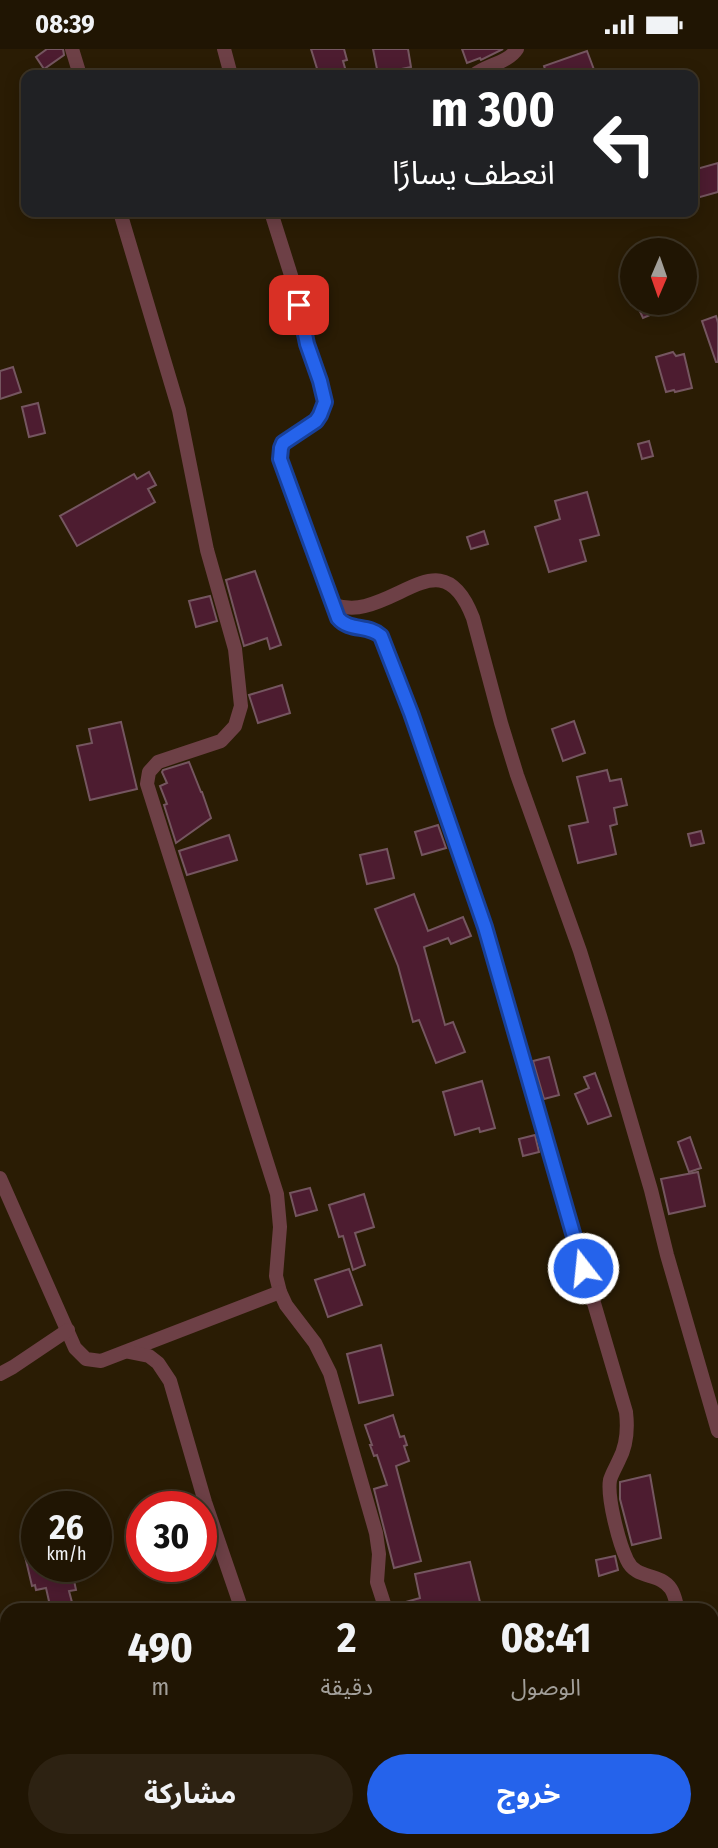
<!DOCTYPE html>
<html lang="ar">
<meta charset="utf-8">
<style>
body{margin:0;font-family:"Fira Sans Condensed","Noto Sans Arabic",sans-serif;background:#2d2212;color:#f1f3f6;direction:rtl;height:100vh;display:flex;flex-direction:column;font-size:26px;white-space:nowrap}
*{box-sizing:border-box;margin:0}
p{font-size:23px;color:#a29f9a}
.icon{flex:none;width:38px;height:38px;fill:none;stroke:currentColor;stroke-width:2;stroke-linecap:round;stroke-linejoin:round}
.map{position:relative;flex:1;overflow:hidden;direction:ltr}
.sheet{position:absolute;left:0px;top:1554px;width:719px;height:245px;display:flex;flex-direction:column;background:#201503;border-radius:21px 21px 0 0;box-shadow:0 4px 18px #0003,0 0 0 2px #3d3425;direction:rtl}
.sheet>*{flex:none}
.banner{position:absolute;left:21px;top:21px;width:677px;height:147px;border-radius:14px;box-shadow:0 4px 18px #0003,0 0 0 2px #3d3425;direction:rtl;background:#202124;color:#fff;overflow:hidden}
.needle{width:46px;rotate:182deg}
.fabs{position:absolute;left:620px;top:189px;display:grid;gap:14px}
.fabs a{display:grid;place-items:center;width:77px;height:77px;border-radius:50%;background:#201503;box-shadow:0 4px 18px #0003,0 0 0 2px #3d3425;font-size:35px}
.speed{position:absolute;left:21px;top:1442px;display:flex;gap:14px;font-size:35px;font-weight:700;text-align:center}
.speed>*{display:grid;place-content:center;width:91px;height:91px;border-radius:50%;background:#201503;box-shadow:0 4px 18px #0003,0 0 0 2px #3d3425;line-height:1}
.speed small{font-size:18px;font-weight:400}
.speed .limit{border:10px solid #d22;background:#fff;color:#111}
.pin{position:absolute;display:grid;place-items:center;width:60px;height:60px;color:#fff;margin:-30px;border-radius:14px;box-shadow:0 4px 10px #0006}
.me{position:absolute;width:77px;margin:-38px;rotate:344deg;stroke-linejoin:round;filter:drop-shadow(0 0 5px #0008)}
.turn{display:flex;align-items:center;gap:24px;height:147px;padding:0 28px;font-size:32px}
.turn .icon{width:91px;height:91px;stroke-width:2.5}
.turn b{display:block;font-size:49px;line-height:60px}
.eta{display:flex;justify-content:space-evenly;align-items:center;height:119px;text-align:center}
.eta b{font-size:42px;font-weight:700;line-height:49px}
.primary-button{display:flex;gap:14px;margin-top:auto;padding:14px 28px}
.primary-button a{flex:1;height:80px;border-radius:42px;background:#2563eb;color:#fff;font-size:28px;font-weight:700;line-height:80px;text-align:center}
.primary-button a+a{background:#2d2212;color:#f1f3f6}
.status{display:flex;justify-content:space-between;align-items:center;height:49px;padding:0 35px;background:#201503;direction:ltr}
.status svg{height:19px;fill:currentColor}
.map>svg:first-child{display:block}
</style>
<div class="status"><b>08:39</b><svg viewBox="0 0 49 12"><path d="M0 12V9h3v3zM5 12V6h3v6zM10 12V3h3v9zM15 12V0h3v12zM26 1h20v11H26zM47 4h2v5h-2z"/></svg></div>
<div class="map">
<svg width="718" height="1799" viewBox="0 0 718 1799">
<rect width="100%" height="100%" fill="#2a1c04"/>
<g fill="#4d1c30" stroke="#755660" stroke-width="2">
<polygon points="47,0 63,0 64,6 44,20 36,8"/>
<polygon points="311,0 344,0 347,11 343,12 347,26 319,26"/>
<polygon points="373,0 408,0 411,18 378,25"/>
<polygon points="462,0 503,0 481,11 480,9 467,14"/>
<polygon points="587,2 596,26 547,26 544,17"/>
<polygon points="718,114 718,143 693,150 693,121"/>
<polygon points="636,254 679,254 643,269"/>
<polygon points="716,267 718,274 718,313 716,313 702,272"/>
<polygon points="673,303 676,307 684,305 692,339 675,343 674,341 666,343 656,308"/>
<polygon points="13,318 21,343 0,350 0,322"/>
<polygon points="38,354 45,384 29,388 22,358"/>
<polygon points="649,392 653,407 642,410 638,395"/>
<polygon points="149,423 156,436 148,440 155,453 77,497 60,467 134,425 137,430"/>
<polygon points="587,443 599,486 580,491 586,512 549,523 535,478 560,470 555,452"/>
<polygon points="484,482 488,495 471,500 467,488"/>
<polygon points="255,522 281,596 270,600 267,589 244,597 226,531"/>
<polygon points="210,547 217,572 196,578 189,552"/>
<polygon points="282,636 290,664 258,674 249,646"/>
<polygon points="574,672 585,704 563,712 552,680"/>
<polygon points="121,673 137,740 90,751 77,697 92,694 89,680"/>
<polygon points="189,713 201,743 202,743 211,769 176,794 164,756 167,755 160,737 167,734 162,723 163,721"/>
<polygon points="607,721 610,732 621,730 627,756 614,759 617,775 610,777 616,805 578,814 569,777 588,773 577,728"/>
<polygon points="438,776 446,799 422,806 415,783"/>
<polygon points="701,782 704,794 691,797 688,785"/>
<polygon points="229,786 237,811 187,826 179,802"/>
<polygon points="387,800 394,829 367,835 360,806"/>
<polygon points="414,845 428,882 463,868 471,887 451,895 448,889 424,898 445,976 453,973 465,1003 436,1014 419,971 413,973 398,917 375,860"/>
<polygon points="549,1008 559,1046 544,1050 533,1012"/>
<polygon points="595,1024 611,1067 588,1075 575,1045 589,1039 584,1028"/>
<polygon points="482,1032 495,1079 480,1083 479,1079 455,1086 443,1043"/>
<polygon points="535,1086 539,1103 523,1107 519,1090"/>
<polygon points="690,1088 701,1119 689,1123 678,1093"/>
<polygon points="698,1123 705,1157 669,1165 661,1130"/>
<polygon points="310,1139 317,1161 296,1167 290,1144"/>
<polygon points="364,1145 374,1178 355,1184 365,1216 353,1221 343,1187 339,1188 329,1156"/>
<polygon points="349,1220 362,1256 328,1268 315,1231"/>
<polygon points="381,1296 393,1346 359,1354 347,1305"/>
<polygon points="393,1366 400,1388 404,1387 407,1396 404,1397 409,1412 396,1417 421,1512 394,1519 374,1440 387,1436 377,1406 374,1407 370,1396 372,1396 365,1376"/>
<polygon points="650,1426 661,1489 632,1496 620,1450 620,1433"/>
<polygon points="37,1490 37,1517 71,1517 76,1541 69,1542 73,1557 51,1561 46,1539 36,1541 35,1536 32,1537 24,1503"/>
<polygon points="615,1507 618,1521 599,1527 596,1511"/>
<polygon points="470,1513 482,1561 395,1561 395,1556 420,1549 415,1525"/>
</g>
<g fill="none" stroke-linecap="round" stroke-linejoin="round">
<g stroke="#6d4046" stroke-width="14">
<polyline points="72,0 80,26"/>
<polyline points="224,0 231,26"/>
<path d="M 474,26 C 486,16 508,14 517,0"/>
<polyline points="120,163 179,361 207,501 235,600 241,657 235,677 221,692 158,713 149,723 147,735 277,1145 280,1178 276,1227 280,1243 286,1256 315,1294 330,1324 376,1484 379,1505 377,1533 386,1561"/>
<path d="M 271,163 L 295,239 L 307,295 L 320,332 L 325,353 L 320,366 L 316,371 L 283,394 L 281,399 L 280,410 L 338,569 C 350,583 368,575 381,587 L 411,664 L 485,878 L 516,989 L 626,1363 C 628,1380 627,1396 619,1411 C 616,1418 612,1424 610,1431 C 607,1449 619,1494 627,1511 C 636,1531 660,1523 671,1540 C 675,1546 676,1554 678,1561"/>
<path d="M 333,556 C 344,559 354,560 365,557 C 411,546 446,499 473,569 L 501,674 L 517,726 L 580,902 L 601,970 L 651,1141 L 667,1206 L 718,1382"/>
<polyline points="0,1129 75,1299 86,1310 101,1312 280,1243"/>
<polyline points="129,1303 149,1307 158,1314 170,1332 205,1453 242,1561"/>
<polyline points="0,1325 13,1318 68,1281"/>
<polyline points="0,1676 7,1701"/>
<polyline points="712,1725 718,1759"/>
<polyline points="0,1757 7,1744"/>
<polyline points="301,1792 303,1799"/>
<polyline points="441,1792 443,1799"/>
</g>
</g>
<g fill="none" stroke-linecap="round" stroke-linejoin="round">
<defs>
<path id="route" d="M 299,256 L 307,295 L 320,332 L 325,353 L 320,366 L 316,372 L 283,394 L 281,399 L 280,410 L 338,569 C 350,583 368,575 381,587 L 411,664 L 485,878 L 583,1219"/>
</defs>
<use href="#route" stroke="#184099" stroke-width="18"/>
<use href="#route" stroke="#2563eb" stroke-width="12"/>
</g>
</svg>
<div class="fabs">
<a><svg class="needle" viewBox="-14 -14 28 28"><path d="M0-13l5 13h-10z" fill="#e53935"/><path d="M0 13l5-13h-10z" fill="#a29f9a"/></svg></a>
</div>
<div class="speed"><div>26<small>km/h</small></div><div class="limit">30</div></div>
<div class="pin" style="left:299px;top:256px;background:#d93025"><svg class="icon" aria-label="arrive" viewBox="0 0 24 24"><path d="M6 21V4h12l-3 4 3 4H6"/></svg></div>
<svg class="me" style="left:583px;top:1219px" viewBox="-20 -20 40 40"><circle r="17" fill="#2563eb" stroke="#fff" stroke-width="3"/><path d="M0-11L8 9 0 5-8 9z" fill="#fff"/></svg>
<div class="banner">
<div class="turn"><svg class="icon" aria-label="left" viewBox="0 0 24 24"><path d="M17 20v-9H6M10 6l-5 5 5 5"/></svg><div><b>300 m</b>انعطف يسارًا</div></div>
</div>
<section class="sheet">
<div class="eta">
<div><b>08:41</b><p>الوصول</p></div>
<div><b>2</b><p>دقيقة</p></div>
<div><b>490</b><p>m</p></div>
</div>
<div class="primary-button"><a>خروج</a><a>مشاركة</a></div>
</section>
</div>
